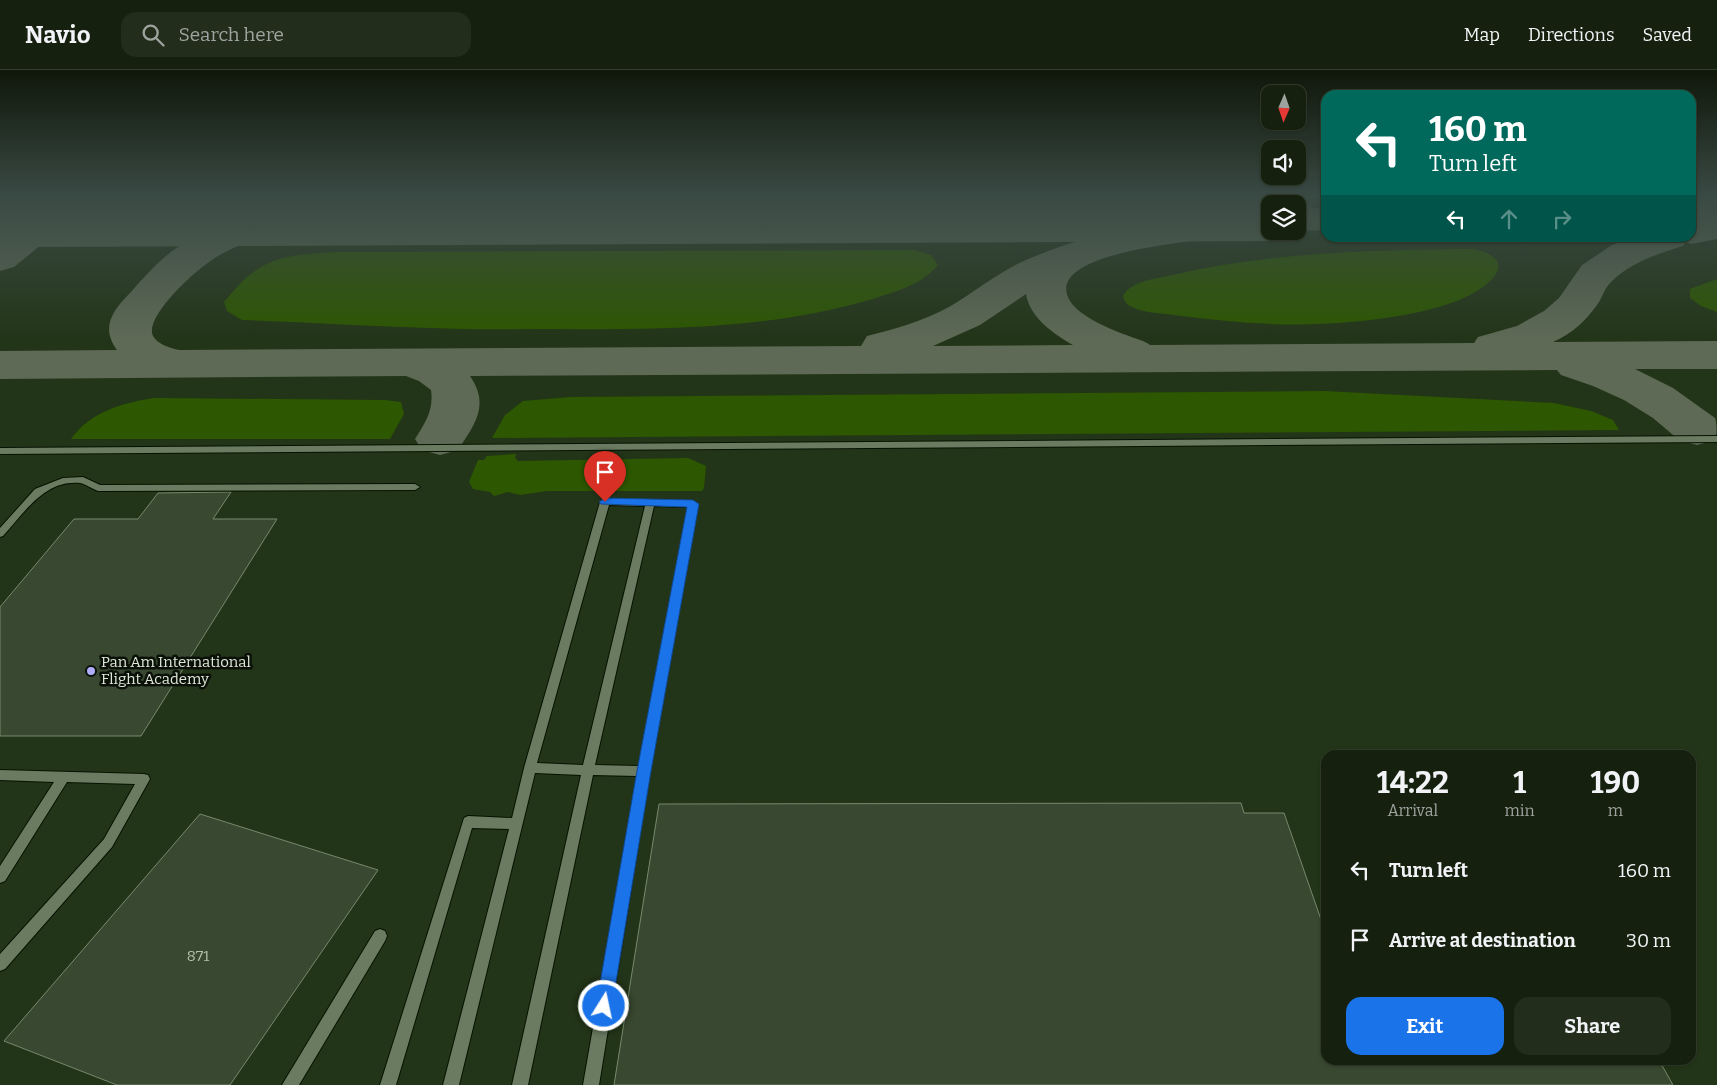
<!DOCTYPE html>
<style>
body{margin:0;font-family:Bitter,serif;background:#222d1c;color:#f1f3f6;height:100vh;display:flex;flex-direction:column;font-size:19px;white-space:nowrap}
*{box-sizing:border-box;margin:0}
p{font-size:16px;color:#9da39e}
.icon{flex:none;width:28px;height:28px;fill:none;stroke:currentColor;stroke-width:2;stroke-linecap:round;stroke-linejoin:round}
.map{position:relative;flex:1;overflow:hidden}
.details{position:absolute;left:1321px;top:680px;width:375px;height:315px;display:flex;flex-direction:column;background:#15200e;border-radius:15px;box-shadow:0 1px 4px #0004,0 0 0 1px #343e2e}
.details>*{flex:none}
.banner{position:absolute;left:1321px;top:20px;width:375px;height:152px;border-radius:15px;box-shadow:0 1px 4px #0004,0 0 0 1px #343e2e;background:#00695c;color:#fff;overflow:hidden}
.needle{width:32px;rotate:182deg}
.tools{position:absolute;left:1261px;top:15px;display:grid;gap:10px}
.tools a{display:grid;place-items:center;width:45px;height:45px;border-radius:10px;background:#15200e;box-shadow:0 1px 4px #0004,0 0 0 1px #343e2e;font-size:25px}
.pin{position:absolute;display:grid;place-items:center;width:42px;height:42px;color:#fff;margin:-51px -21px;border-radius:50% 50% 50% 0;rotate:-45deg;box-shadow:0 0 5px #0007}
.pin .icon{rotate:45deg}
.me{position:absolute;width:55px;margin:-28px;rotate:10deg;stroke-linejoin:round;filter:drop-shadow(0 0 4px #0008)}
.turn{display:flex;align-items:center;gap:18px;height:105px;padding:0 25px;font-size:22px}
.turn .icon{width:65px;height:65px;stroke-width:2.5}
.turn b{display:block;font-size:35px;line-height:42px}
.lanes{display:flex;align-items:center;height:48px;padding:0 25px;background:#0003;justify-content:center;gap:25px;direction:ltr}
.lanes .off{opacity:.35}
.eta{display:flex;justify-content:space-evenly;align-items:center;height:85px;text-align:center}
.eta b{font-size:30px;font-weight:700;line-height:35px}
.button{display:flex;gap:10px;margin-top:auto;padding:10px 25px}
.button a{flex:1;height:58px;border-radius:15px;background:#1a73e8;color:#fff;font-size:20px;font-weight:700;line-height:58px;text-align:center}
.button a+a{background:#222d1c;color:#f1f3f6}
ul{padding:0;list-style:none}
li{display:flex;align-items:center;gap:15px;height:70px;padding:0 25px}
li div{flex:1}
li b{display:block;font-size:19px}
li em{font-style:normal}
header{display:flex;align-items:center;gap:30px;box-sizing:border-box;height:70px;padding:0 25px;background:#15200e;border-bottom:1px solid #343e2e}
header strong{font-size:24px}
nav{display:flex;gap:28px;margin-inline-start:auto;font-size:18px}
.search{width:350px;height:45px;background:#222d1c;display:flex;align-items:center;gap:12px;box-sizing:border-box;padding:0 18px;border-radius:15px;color:#9da39e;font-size:19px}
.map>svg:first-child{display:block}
</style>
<header>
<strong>Navio</strong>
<div class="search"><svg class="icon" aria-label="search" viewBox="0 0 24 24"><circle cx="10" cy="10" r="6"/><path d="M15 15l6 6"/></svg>Search here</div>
<nav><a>Map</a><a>Directions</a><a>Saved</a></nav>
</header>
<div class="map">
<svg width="1717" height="1015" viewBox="0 0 1717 1015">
<rect width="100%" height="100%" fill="#1c2a13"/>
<path fill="#233518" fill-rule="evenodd" d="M 0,127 L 1326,127 L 1326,168 L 1691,168 L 1691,127 L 1717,127 L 1717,1015 L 0,1015 ZM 1270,134 L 1298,134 L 1298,161 L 1270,161 ZM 1326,685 L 1691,685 L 1691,990 L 1326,990 Z"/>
<g fill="#2d5701">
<path d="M 1473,179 C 1516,188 1497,211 1470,225 C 1455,233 1436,238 1419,242 C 1387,249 1351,253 1317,254 C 1269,256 1221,251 1173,245 C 1160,243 1144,243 1132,237 C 1127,235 1124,231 1123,226 C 1131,210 1161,208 1177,204 C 1274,182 1374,180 1473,179 Z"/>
<path d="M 914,180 L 931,185 L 938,195 C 921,215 897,221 873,229 C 771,259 664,260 559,259 C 516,259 473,260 431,258 C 368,256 305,252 242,250 L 227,241 L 224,232 C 232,223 241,211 251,204 C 275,184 306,184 336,182 Z"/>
<polygon points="1717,209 1717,242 1701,236 1690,228 1690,219"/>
<polygon points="1324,321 1554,333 1591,341 1613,350 1619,360 492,368 505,345 523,331 571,327"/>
<path d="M 154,328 L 385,330 L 401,332 L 404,344 L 390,369 L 71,369 C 90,342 122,333 154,328 Z"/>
<polygon points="516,384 515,388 518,391 688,388 706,396 704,418 702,421 547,421 520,425 508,422 494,426 490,422 473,419 469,412 478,390 484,390 487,386"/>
</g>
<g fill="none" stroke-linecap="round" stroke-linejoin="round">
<g fill="#5e6a56" fill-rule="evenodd">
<polygon points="54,127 95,127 90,135 14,197 0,201 0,169"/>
<path d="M 330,137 L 343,140 L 349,148 L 343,156 C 308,165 273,162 238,176 C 226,181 215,187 205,195 C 191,205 144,248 153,266 C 157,274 172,279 180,280 L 861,276 L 867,266 C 895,259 923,251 949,237 C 975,222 998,202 1026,190 C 1104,156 1187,147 1270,141 L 1270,161 L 1278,161 C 1253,168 1035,173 1070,231 C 1080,247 1112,260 1129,266 C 1135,269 1144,270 1150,275 L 1474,273 L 1478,267 L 1517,256 L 1544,241 L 1559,228 L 1582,195 L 1612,175 L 1631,168 L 1691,168 L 1691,150 L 1717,147 L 1717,169 L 1691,174 L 1686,172 L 1683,176 C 1657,184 1630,193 1611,212 C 1605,218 1603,225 1599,232 C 1587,250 1573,263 1553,272 L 1717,271 L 1717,299 L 1635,299 L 1673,318 L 1715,348 C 1717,354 1717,364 1715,370 L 1697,375 L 1679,370 L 1653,348 L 1624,330 L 1593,316 L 1561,305 L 1557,300 L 470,306 C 490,335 475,354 458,380 L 440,385 L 422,380 L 415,369 C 425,353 434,340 431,320 L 419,311 L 406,306 L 0,309 L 0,281 L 117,280 C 100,257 113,240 131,222 C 145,206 160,189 178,177 C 222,147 278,140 330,137 ZM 1026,224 C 1030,248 1054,264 1073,275 L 933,276 L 980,255 Z"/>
<polygon points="1326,138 1326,160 1298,161 1298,139"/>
</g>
<g fill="#5e6a56" fill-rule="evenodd">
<path d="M 4,127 L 1305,127 L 1316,143 L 1303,163 L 1270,171 L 28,177 L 0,170 L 0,128 ZM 1270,134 L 1298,134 L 1298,161 L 1270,161 Z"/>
<polygon points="1691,127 1717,127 1717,169 1686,168 1691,168"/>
</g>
</g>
<g fill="#394830" stroke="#78896e">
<polygon points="231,422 213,449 277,449 141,666 0,666 0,537 74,449 138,449 158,423"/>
<polygon points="1241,733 1244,743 1284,743 1326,864 1326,990 1659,990 1673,1015 614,1015 659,734"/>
<polygon points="200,744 378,800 230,1015 117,1015 4,971"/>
</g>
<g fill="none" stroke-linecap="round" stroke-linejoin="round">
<defs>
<g id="service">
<polygon points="1717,366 1717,372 0,384 0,378"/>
<path d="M 83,407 L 100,415 L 415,414 L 420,417 L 415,420 L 98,421 C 92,419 86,414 80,413 C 45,409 24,443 3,466 L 0,467 L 0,458 L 35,419 L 63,408 Z"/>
<path d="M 605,429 L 693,431 L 698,434 L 650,701 L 599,1015 L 583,1015 L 637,706 L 593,705 L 528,1015 L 512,1015 L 581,705 L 535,703 L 459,1015 L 443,1015 L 509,759 L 472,758 L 396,1015 L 380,1015 L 464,748 L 468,746 L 512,748 L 524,698 L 600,432 ZM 609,435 L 645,436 L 583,695 L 537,693 ZM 654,436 L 688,437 L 639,696 L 595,695 Z"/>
<polygon points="0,700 144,704 148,705 150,709 112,777 5,899 0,901 0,884 104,769 135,714 67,712 5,811 0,813 0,796 54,712 0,710"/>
<polygon points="380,859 385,861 387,866 385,871 299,1015 282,1015 375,861"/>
</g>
</defs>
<use href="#service" stroke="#061201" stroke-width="2"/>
<use href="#service" fill="#6a7b61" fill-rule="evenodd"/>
</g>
<linearGradient id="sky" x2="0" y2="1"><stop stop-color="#0f170a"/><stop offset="0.47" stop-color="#3a4a44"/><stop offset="1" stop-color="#3a4a44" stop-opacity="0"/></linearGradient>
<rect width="1717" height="269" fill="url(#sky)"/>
<polygon fill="#1a73e8" stroke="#114b97" points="605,428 693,430 699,434 651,701 612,936 610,942 604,945 599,942 596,936 637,701 687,437 601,434 599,432"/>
<circle fill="#afaefa" stroke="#0a1007" stroke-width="2" cx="91" cy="601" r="5"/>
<g text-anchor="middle" stroke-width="5" stroke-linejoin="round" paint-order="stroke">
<g font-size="15" fill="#dee7d8" stroke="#0a1007" text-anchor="start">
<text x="101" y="597">Pan Am International<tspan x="101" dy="17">Flight Academy</tspan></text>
</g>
<g font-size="15" fill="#b5bfae">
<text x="198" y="891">871</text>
</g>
</g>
</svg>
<div class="tools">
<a><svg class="needle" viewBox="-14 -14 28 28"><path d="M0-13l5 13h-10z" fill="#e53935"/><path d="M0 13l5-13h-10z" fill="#9da39e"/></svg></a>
<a><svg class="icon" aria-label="sound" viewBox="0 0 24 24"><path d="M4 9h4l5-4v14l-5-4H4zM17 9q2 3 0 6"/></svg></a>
<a><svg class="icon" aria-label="layers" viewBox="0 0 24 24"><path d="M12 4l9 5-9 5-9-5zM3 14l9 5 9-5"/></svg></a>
</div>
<div class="pin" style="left:605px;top:432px;background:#d93025"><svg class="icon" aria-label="arrive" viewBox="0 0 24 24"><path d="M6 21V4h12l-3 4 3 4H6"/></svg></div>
<svg class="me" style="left:604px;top:936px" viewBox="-20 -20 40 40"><circle r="17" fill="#1a73e8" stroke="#fff" stroke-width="3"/><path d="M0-11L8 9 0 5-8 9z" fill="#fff"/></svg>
<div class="banner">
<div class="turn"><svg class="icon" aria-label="left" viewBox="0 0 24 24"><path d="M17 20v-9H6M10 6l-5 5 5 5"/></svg><div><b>160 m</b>Turn left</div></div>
<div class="lanes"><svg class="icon" aria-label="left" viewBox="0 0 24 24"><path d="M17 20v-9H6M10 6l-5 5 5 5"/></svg><svg class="icon off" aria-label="ahead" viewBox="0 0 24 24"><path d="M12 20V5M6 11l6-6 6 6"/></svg><svg class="icon off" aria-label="right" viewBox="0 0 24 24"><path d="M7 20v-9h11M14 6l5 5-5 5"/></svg></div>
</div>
<section class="details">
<div class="eta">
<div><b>14:22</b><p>Arrival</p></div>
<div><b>1</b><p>min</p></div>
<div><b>190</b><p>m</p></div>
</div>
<ul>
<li><svg class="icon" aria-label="left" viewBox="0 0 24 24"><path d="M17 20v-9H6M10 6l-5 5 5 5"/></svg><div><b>Turn left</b></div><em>160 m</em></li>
<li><svg class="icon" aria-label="arrive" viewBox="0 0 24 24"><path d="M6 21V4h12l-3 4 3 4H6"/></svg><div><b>Arrive at destination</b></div><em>30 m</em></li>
</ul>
<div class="button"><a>Exit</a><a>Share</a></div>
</section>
</div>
